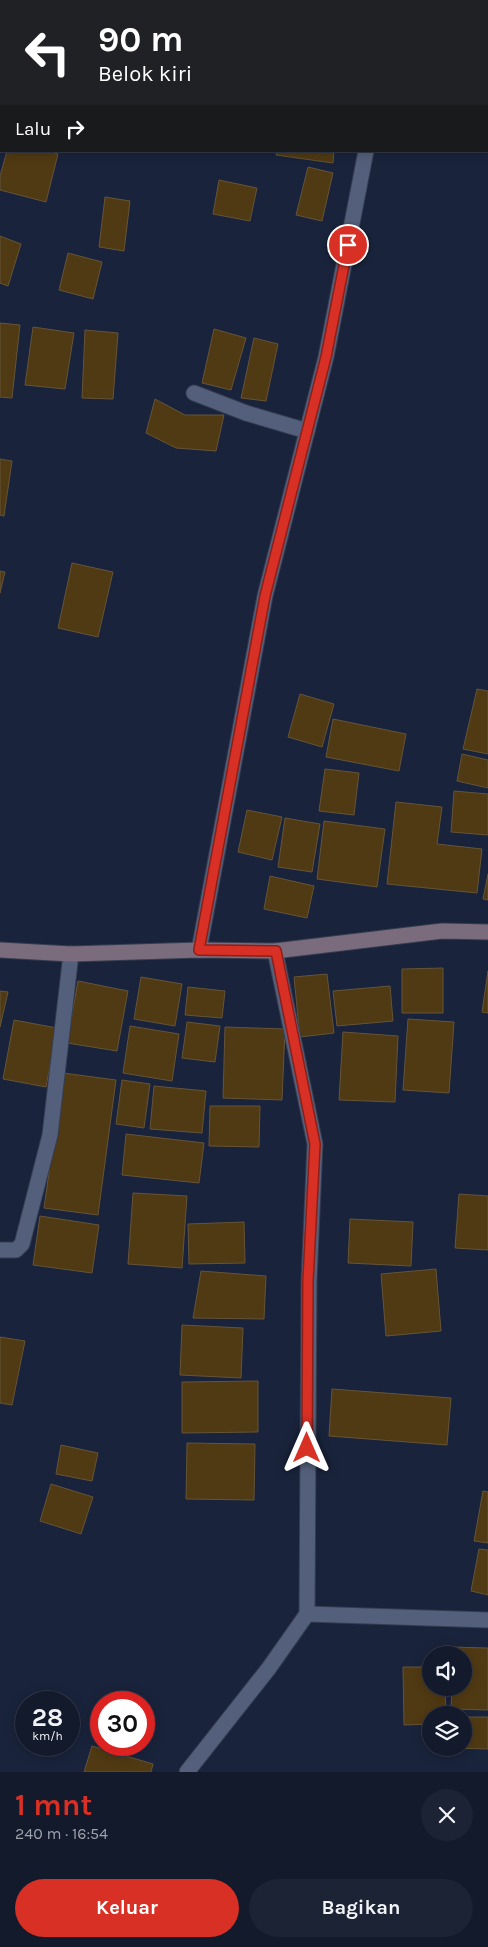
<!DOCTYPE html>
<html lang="id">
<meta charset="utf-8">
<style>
body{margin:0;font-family:Karla,sans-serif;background:#1c2334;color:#f1f3f6;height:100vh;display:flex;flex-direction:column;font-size:19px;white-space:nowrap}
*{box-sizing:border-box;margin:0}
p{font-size:16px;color:#9da1a9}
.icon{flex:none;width:28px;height:28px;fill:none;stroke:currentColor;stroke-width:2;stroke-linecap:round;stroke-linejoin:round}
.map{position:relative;height:1772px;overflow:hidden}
.panel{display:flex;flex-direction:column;background:#131a2c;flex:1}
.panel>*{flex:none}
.hud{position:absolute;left:0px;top:0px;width:489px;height:152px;box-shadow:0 2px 12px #0003,0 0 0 1px #323848;background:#202124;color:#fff;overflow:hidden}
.tools{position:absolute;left:422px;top:1646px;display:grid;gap:10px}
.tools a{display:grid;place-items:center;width:50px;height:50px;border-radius:50%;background:#131a2c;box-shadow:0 2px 12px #0003,0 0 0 1px #323848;font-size:25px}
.speed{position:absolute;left:15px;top:1691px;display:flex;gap:10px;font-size:25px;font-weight:700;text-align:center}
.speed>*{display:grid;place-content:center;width:65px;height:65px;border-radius:50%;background:#131a2c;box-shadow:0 2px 12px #0003,0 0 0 1px #323848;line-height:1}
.speed small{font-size:12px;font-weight:400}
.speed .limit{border:8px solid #d22;background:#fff;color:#111}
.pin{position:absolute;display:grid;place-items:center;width:42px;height:42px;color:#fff;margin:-21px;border:2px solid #fff;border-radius:50%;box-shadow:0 1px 5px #0007}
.me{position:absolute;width:55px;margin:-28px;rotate:0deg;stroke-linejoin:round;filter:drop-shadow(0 0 4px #0008)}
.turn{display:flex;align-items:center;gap:18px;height:105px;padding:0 15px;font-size:22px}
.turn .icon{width:65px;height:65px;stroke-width:2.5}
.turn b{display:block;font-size:35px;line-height:42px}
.then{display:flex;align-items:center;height:48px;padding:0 15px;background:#0003;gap:10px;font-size:19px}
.round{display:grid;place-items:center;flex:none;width:52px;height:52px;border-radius:26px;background:#1c2334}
.head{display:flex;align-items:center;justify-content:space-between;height:85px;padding:0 15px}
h1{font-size:30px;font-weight:700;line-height:38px;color:#d93025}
.cta{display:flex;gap:10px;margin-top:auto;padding:10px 15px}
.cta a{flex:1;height:58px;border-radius:30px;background:#d93025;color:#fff;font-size:20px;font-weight:700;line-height:58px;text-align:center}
.cta a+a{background:#1c2334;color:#f1f3f6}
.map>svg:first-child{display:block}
</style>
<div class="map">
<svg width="488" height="1772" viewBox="0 0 488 1772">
<rect width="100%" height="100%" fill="#19233b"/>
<g fill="#503a13" stroke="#655439">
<polygon points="151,0 190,0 151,1"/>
<polygon points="277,0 304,0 312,1 277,1"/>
<polygon points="7,151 48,151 58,154 46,202 0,190 0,176"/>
<polygon points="277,151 334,151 333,163 276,155"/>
<polygon points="308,167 333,173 322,221 296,215"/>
<polygon points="219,180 257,188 250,221 213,214"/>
<polygon points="105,197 130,201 124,251 99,247"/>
<polygon points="0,236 21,244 8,286 0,283"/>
<polygon points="68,253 102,262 93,299 59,290"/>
<polygon points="0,323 20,325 12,398 0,397"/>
<polygon points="33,327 74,333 65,389 25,385"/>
<polygon points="214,329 246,338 231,390 202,383"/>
<polygon points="85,330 118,333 113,399 82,398"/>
<polygon points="254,338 278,344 266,401 241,398"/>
<polygon points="155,399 185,415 224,415 216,451 176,448 146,433"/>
<polygon points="0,459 12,461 4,516 0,515"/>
<polygon points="72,563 113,572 98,637 58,628"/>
<polygon points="0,571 5,572 0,593"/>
<polygon points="477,689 488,691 488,754 463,749"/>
<polygon points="300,694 334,704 322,747 288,737"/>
<polygon points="333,719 406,734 399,771 326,757"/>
<polygon points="462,754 488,760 488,788 457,781"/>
<polygon points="325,769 359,773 354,815 319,811"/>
<polygon points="454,791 488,794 488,835 451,832"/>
<polygon points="396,802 442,807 437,844 482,849 477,893 387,884"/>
<polygon points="247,810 282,817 272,860 238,852"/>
<polygon points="285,818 320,824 312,872 278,867"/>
<polygon points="324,821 385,829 377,887 317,879"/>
<polygon points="488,874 488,900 483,899"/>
<polygon points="270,876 314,886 307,918 264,909"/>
<polygon points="443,968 443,1013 402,1013 402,969"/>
<polygon points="488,971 488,1013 482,1012"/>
<polygon points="327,974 334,1033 300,1037 294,977"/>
<polygon points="141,977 182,984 175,1026 134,1019"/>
<polygon points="78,981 128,991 117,1051 67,1043"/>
<polygon points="390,986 393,1021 337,1026 333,991"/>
<polygon points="188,987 225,991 222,1018 185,1015"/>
<polygon points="0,991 8,992 0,1027"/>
<polygon points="408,1019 454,1022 449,1093 403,1090"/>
<polygon points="14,1020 57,1028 46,1087 3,1079"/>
<polygon points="187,1022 220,1026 215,1062 182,1058"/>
<polygon points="130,1026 179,1034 172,1081 123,1073"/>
<polygon points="225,1027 285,1029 282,1100 223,1098"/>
<polygon points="343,1032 398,1036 395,1102 339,1100"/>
<polygon points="63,1073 116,1080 98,1215 44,1208"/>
<polygon points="122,1080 150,1084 144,1128 116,1124"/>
<polygon points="154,1086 206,1091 202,1133 150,1129"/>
<polygon points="210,1106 260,1106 259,1147 209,1146"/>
<polygon points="126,1134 204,1143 199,1183 122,1175"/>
<polygon points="133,1193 187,1196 182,1268 128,1264"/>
<polygon points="459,1194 488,1196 488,1250 455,1248"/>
<polygon points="40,1216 99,1225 92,1273 33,1265"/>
<polygon points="350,1219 413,1222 411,1266 348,1263"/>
<polygon points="244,1222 245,1263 189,1264 188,1224"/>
<polygon points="436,1269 441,1331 386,1336 381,1274"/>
<polygon points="201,1271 266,1276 264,1319 193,1318"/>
<polygon points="182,1325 243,1328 241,1378 180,1375"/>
<polygon points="0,1337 25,1341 12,1405 0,1403"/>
<polygon points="258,1381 258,1432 182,1433 182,1382"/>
<polygon points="332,1389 451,1398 447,1445 329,1436"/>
<polygon points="187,1443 255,1444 254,1500 186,1499"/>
<polygon points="61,1445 98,1453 92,1481 56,1474"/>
<polygon points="51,1484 93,1497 81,1534 40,1521"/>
<polygon points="483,1491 488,1492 488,1543 474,1541"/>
<polygon points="479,1549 488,1550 488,1595 471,1591"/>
<polygon points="452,1647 488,1648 488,1710 451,1709 452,1688 464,1688 464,1655 452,1655"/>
<polygon points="403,1667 431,1667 431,1688 445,1688 446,1715 431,1715 431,1724 404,1725"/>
<polygon points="464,1717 488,1717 488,1749 452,1748 464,1748"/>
<polygon points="92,1746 153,1764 151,1772 84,1772"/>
</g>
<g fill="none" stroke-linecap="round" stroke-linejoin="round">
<defs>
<g id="street">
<polyline points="31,0 31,1"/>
<polyline points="400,1 401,0"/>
<polyline points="0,118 1,117"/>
<polyline points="194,393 246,413 307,431"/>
<polyline points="199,950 265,596 326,357 366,151"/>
<polyline points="0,1250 16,1250 22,1244 50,1135 71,954"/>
<polyline points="307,1614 488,1620"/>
<polyline points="187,1772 269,1668 307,1614 309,1281 315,1144 275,951"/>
</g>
<polyline id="secondary" points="0,950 71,954 199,950 275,951 442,931 488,932"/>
</defs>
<use href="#street" stroke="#363d51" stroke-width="17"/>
<use href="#secondary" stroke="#363d51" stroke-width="17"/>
<use href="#street" stroke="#54607b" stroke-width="15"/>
<use href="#secondary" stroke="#7b6c7d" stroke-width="15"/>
</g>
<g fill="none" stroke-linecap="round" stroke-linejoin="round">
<defs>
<polyline id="route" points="307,1448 308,1281 315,1144 276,951 199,950 265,596 326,357 348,245"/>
</defs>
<use href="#route" stroke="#8d1f18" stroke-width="12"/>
<use href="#route" stroke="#d93025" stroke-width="9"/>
</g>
</svg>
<div class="tools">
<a><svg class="icon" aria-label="sound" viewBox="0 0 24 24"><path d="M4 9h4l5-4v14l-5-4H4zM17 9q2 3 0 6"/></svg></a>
<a><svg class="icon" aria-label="layers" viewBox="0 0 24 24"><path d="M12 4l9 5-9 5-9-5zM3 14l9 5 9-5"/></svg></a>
</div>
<div class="speed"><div>28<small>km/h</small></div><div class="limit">30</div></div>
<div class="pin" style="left:348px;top:245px;background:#d93025"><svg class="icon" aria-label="arrive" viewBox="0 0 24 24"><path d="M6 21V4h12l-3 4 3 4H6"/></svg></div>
<svg class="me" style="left:307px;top:1448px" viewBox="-20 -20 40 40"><path d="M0-17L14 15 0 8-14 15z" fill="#d93025" stroke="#fff" stroke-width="4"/></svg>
<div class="hud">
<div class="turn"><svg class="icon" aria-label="left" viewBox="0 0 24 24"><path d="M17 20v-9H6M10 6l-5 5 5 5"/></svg><div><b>90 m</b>Belok kiri</div></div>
<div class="then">Lalu<svg class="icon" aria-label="right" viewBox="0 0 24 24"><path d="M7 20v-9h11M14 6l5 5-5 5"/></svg></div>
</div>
</div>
<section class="panel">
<div class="head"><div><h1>1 mnt</h1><p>240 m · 16:54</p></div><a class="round"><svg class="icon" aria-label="close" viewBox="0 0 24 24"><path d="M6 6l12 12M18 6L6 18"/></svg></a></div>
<div class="cta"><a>Keluar</a><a>Bagikan</a></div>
</section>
